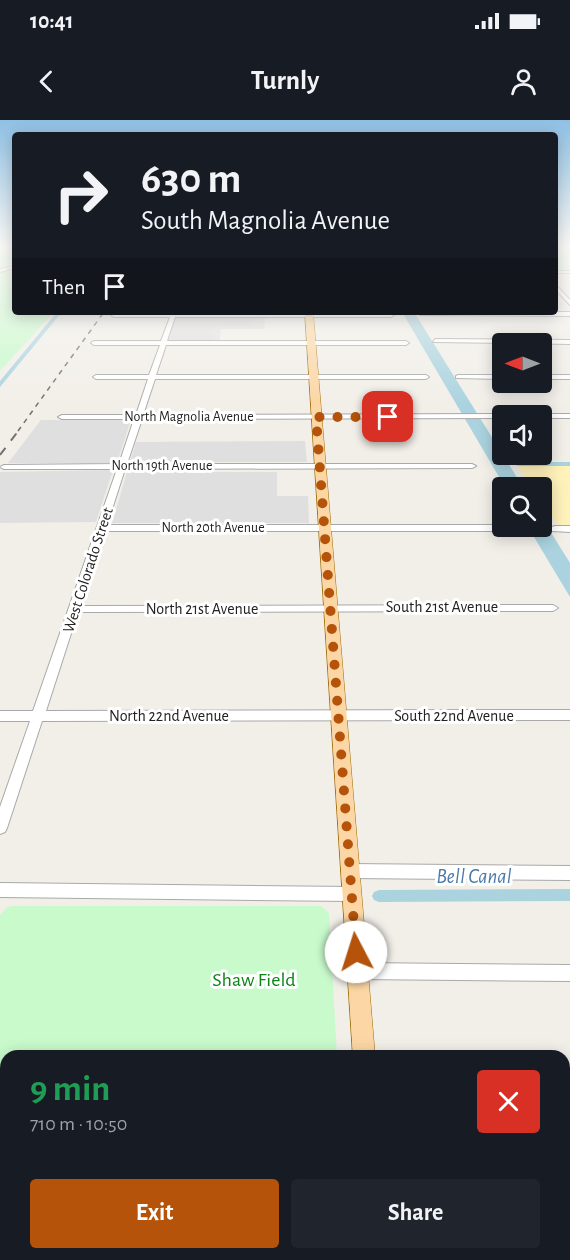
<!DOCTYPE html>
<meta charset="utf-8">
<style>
body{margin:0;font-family:"Alegreya Sans",sans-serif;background:#20242c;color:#f1f3f6;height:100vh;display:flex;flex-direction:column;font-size:22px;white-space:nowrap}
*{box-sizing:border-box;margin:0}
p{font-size:20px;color:#9ea1a6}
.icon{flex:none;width:33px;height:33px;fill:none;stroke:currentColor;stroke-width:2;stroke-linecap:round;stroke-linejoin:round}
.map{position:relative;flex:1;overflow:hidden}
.details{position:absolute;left:0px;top:930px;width:570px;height:210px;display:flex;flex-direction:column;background:#171b24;border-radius:18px 18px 0 0;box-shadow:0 3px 15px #0003}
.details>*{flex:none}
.top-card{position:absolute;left:12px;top:12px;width:546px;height:183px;border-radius:6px;box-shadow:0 3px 15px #0003;background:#171b24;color:#f1f3f6;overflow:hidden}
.needle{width:39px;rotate:270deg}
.controls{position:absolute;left:492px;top:213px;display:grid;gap:12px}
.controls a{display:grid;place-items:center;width:60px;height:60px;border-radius:6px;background:#171b24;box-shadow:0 3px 15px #0003;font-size:30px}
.pin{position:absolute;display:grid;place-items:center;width:51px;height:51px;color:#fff;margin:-26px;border-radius:12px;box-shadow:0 3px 9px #0006}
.me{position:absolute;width:66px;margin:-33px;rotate:355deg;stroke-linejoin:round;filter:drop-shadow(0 0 4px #0008)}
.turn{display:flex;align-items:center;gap:21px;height:126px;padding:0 30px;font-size:27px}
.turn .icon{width:78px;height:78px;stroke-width:2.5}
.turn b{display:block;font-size:42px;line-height:51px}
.then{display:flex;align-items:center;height:57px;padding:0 30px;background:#0003;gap:12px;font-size:22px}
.round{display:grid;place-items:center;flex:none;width:63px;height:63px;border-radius:6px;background:#20242c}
.summary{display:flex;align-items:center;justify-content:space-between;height:102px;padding:0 30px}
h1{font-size:36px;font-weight:700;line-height:45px;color:#1e9e55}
.action{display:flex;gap:12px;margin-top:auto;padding:12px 30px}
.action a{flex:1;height:69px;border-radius:6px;background:#b45309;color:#fff;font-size:24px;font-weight:700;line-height:69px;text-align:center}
.action a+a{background:#20242c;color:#f1f3f6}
.status{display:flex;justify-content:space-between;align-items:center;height:42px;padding:0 30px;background:#171b24;direction:ltr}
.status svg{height:16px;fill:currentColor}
header{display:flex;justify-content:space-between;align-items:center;height:78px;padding:0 30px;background:#171b24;font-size:27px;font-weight:700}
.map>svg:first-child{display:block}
</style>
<div class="status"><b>10:41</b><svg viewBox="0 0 49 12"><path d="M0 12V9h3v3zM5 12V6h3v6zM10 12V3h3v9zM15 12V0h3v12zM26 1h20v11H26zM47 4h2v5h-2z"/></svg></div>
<header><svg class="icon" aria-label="back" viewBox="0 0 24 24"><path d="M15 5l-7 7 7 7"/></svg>Turnly<svg class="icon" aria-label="person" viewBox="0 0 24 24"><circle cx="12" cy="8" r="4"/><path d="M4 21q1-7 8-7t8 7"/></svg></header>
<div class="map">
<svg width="570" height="1140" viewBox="0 0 570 1140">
<rect width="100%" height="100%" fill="#f2efe9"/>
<path fill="#e0dfdf" d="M 179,196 L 265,196 L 264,209 L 221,209 L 219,221 L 171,221 L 169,220 L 176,197 Z
M 41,300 L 131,300 L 117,343 L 8,343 Z
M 305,321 L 307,342 L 130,342 L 136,322 Z
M 113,350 L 96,402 L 0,403 L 0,352 Z
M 127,352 L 277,352 L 277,376 L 308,376 L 309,403 L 112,403 Z"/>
<path fill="#fff1ba" d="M 517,345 L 570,345 L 570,407 L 559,407 L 542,381 L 542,368 L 532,367 Z"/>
<path fill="#c8facc" d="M 0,127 L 15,127 L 15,192 L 54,192 L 0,251 Z
M 555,127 L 570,127 L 570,150 L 555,150 Z
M 13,786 L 321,786 L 329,793 L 337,936 L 6,936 L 6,1134 L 347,1134 L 347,1140 L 0,1140 L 0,795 L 7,787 Z"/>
<path fill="#e2e2e2" d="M 259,196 L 265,196 L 264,209 L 221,209 L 219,221 L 213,221 L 215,214 L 210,214 L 210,209 L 215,209 L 216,205 L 257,207 L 253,206 L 254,199 L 259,199 Z"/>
<path fill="#aad3df" d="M 402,192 L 414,192 L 523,367 L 505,367 Z
M 542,398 L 570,443 L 570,477 L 528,407 L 542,406 Z"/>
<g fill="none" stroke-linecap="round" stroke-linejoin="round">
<path fill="#aad3df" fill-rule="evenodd" d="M 57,192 L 62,192 L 0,267 L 0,261 Z
M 515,342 L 570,342 L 570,346 L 518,346 L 514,344 Z
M 570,769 L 570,781 L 379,782 L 374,780 L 372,776 L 374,772 L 379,770 Z"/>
<g stroke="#a9a9a9" stroke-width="2">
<path id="minor" d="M 15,146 L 15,148 L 0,152 L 0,149 Z
M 555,151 L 570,151 L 570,153 L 555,153 Z
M 555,164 L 570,180 L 570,185 L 555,169 Z
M 171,192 L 391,193 L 394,195 L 391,197 L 175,197 L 167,221 L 406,221 L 409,223 L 406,225 L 166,225 L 156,255 L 426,255 L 429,257 L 426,259 L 155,259 L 143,295 L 502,294 L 505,296 L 502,296 L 502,298 L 142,299 L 127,344 L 472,344 L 476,346 L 472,348 L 125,349 L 107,405 L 502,405 L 516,408 L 511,411 L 105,411 L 80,486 L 553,485 L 558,488 L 553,491 L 78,492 L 46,591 L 570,590 L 570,600 L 42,601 L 7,708 L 5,712 L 0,714 L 0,687 L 30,601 L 0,601 L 0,591 L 33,591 L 117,349 L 4,349 L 0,347 L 4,345 L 119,344 L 134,299 L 62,299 L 58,297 L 62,295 L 136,295 L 148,259 L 96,259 L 93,257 L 96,255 L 149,255 L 160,225 L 94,225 L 91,223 L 94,221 L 161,221 L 170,197 L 114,197 L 111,195 L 114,193 Z
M 422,192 L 570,192 L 570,196 L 420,195 Z
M 435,219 L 570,220 L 570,224 L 433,222 Z
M 458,255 L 502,255 L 502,259 L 456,258 L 456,256 Z
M 542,255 L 570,255 L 570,259 L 542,259 Z
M 542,294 L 570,294 L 570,298 L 542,298 L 542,296 L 539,296 Z
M 555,406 L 570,406 L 570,412 L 552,411 L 552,407 Z
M 349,744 L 570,746 L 570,760 L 349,758 L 344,756 L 341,751 L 344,746 Z
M 0,763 L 351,767 L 356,769 L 359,774 L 356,779 L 351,781 L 0,777 Z
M 358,843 L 570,845 L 570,861 L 358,859 L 352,857 L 350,851 L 352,845 Z
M 564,1022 L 570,1022 L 570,1042 L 564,1042 Z"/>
</g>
<g stroke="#a06b00" stroke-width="1">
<path id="major" d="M 305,192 L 313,192 L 375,936 L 353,936 Z
M 365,1134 L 391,1134 L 392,1140 L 364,1140 Z"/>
</g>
<use href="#minor" fill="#fff" fill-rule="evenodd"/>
<use href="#major" fill="#fcd6a4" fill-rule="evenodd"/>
<path stroke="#707070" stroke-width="1.5" stroke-dasharray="5 5" stroke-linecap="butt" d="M 18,311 L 104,192"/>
<path stroke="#707070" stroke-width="2" stroke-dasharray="9 9" stroke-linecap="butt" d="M 0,335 L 19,310"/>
</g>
<linearGradient id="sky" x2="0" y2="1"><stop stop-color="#8fc0e4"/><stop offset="0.44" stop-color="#f9f8f5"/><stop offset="1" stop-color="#f9f8f5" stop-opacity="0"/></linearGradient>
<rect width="570" height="286" fill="url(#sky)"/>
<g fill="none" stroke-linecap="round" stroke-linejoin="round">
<path stroke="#b45309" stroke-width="10" stroke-dasharray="0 18" d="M 356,832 L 316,297 L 388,297"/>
</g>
<g text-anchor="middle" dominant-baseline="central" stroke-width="6" stroke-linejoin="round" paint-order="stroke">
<g font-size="14" fill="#222" stroke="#fff">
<text x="189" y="297">North Magnolia Avenue</text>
<text x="162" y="346">North 19th Avenue</text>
<text x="213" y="408">North 20th Avenue</text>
</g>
<g font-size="16" fill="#222" stroke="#fff">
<text transform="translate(88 450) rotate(-72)">West Colorado Street</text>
<text x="442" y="487">South 21st Avenue</text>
<text x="202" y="489">North 21st Avenue</text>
<text x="169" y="596">North 22nd Avenue</text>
<text x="454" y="596">South 22nd Avenue</text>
</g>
<g font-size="20" fill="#0c8416" stroke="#fff">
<text x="254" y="860">Shaw Field</text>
</g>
<g font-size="21" font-style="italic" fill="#4a7aab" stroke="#fff">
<text x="474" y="756">Bell Canal</text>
</g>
</g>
</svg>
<div class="controls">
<a><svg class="needle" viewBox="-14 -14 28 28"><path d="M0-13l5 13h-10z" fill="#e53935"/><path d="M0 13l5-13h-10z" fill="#9ea1a6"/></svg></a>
<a><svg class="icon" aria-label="sound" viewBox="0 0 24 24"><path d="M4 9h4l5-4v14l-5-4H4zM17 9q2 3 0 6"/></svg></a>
<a><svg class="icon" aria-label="search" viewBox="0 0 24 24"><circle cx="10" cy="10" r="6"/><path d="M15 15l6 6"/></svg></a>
</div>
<div class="pin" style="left:388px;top:297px;background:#d93025"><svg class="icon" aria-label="arrive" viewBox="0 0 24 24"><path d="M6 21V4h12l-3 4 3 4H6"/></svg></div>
<svg class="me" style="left:356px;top:832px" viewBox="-20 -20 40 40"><circle r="19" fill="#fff"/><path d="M0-13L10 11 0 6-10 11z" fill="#b45309"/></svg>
<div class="top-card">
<div class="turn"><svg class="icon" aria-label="right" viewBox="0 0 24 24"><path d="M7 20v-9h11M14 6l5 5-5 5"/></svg><div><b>630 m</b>South Magnolia Avenue</div></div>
<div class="then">Then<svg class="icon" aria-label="arrive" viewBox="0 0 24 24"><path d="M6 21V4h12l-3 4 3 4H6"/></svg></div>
</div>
<section class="details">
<div class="summary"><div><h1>9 min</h1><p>710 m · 10:50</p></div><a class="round" style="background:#d93025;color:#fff"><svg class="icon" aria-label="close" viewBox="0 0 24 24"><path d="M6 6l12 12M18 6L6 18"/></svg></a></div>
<div class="action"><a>Exit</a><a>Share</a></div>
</section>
</div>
